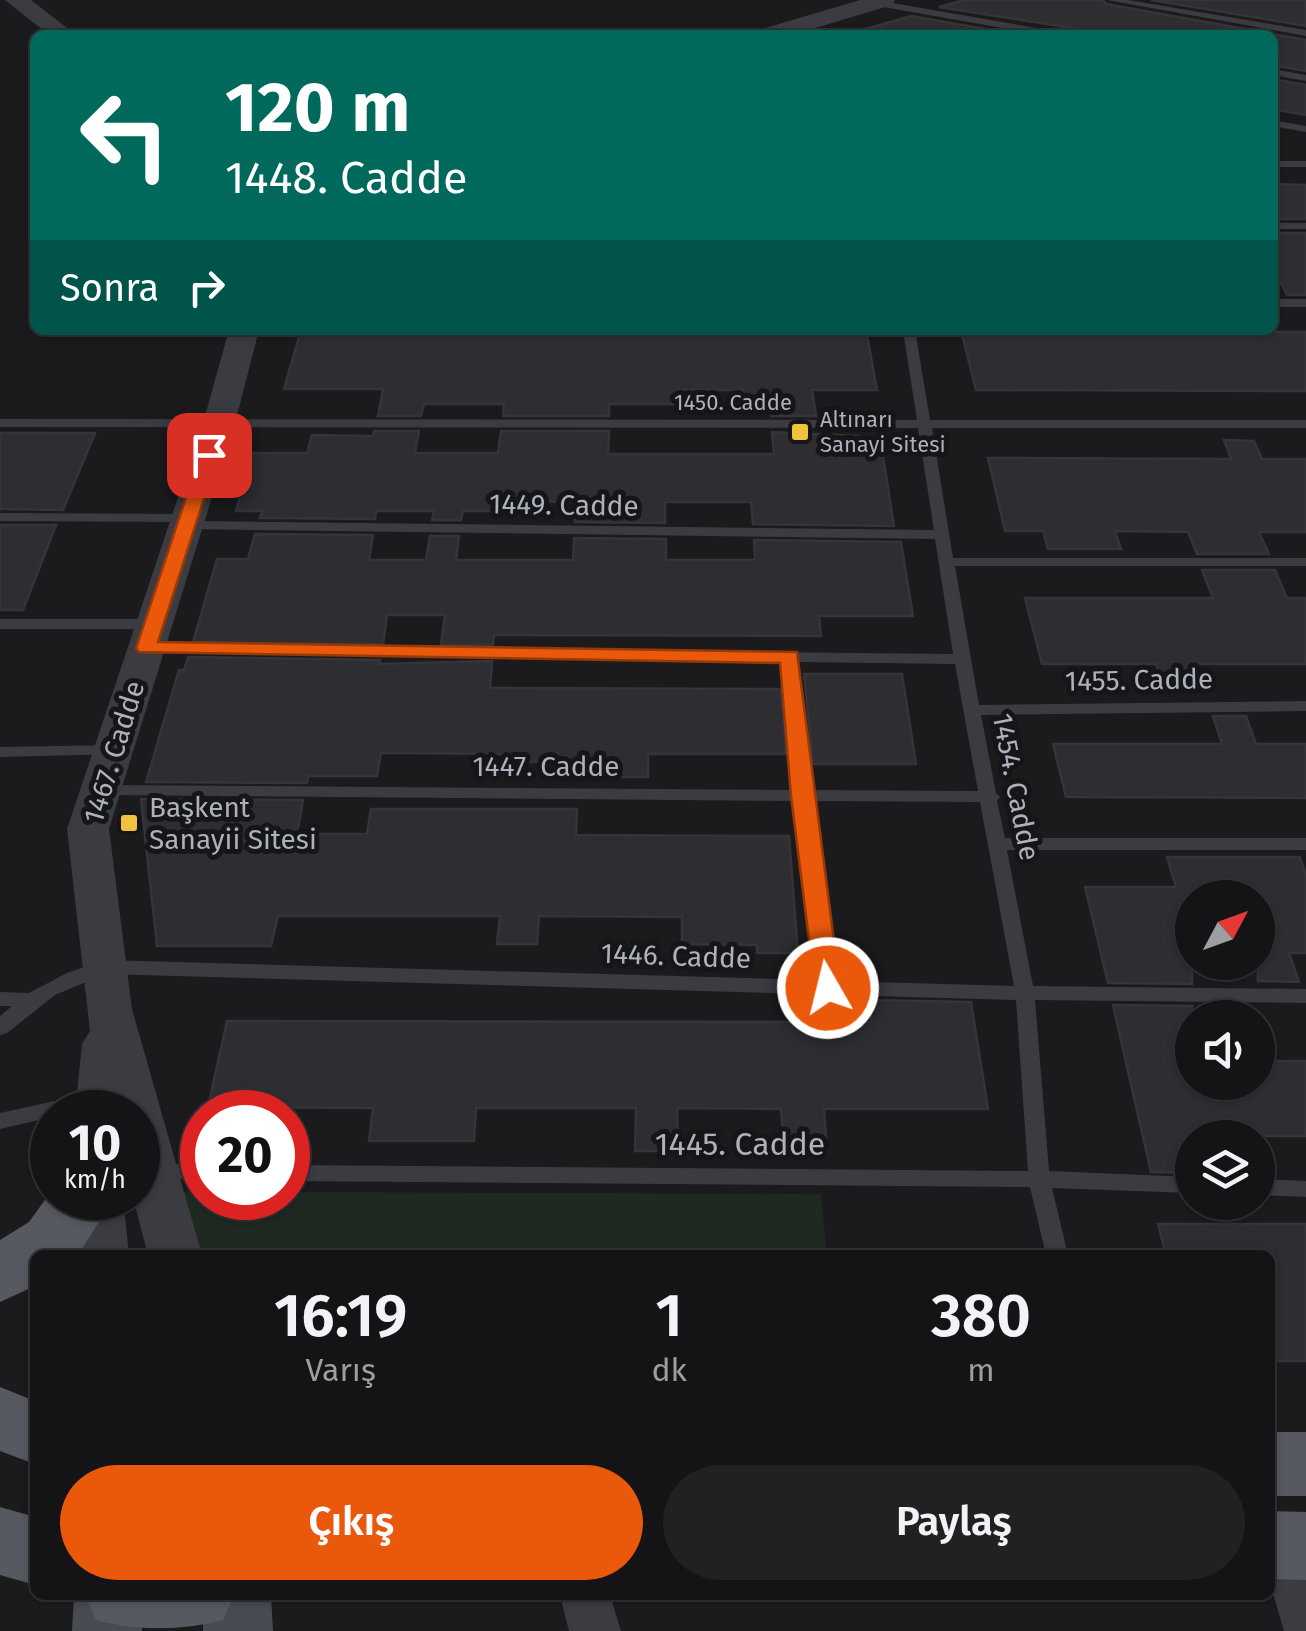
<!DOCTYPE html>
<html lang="tr">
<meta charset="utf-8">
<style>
body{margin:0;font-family:"Fira Sans",sans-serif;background:#212123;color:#f1f3f6;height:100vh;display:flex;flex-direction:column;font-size:38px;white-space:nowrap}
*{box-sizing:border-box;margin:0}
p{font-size:32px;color:#9d9ea1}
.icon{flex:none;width:55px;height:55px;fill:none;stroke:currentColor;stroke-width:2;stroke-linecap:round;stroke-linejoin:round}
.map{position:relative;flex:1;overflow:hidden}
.sheet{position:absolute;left:30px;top:1250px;width:1245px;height:350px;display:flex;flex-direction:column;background:#141416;border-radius:15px;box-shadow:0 2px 8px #0004,0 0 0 2px #333335}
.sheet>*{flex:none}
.guide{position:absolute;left:30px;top:30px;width:1248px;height:305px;border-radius:15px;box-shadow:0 2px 8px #0004,0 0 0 2px #333335;background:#00695c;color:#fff;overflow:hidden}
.needle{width:65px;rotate:49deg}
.controls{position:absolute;left:1175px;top:880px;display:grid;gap:20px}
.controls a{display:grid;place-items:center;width:100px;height:100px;border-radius:50%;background:#141416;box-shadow:0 2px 8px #0004,0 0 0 2px #333335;font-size:50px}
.speed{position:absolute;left:30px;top:1090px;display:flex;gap:20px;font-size:50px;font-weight:700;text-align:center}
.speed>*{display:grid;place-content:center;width:130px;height:130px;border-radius:50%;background:#141416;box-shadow:0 2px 8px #0004,0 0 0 2px #333335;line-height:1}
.speed small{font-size:25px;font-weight:400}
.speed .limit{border:15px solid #d22;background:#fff;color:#111}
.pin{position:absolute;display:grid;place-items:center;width:85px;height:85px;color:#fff;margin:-42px;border-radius:20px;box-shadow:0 5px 15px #0006}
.me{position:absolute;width:110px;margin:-55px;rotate:352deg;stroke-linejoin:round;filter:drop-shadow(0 0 8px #0008)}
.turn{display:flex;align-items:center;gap:35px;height:210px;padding:0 30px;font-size:45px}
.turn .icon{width:130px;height:130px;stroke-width:2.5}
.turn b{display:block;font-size:70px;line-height:85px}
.then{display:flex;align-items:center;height:95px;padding:0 30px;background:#0003;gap:20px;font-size:38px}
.eta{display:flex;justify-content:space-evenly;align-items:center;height:170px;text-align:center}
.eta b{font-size:60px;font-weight:600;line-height:70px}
.primary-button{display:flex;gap:20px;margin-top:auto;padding:20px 30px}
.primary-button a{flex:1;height:115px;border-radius:60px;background:#ea580c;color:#fff;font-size:40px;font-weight:600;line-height:115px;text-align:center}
.primary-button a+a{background:#212123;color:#f1f3f6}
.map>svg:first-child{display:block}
</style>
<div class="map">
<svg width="1306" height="1631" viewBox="0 0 1306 1631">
<rect width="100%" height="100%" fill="#1b1a1d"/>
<path fill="#202822" d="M 179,1191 L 202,1192 L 202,1198 L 288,1198 L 288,1192 L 821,1194 L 827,1255 L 199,1255 Z"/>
<path fill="#2e2d31" stroke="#353439" stroke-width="2.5" d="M 965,0 L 1103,0 L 1106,4 L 1306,40 L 1306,71 L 1272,65 L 1272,35 L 1117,35 L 939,7 Z
M 1151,0 L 1306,0 L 1306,26 Z
M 911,16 L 1020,35 L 867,35 L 866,29 Z
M 1272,79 L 1306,85 L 1306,115 L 1272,109 Z
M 1272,184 L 1306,185 L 1306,219 L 1272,219 Z
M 1272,233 L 1306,233 L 1306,295 L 1287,295 L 1282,284 L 1272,284 Z
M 301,330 L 866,330 L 877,390 L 812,390 L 816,416 L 771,416 L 770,405 L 744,405 L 743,390 L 678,390 L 679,404 L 609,404 L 609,416 L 503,416 L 504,404 L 424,404 L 421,416 L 378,416 L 383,389 L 284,389 Z
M 961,330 L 1306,332 L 1306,391 L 976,390 Z
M 374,431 L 419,431 L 415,453 L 498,453 L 501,431 L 609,431 L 608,454 L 774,454 L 772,432 L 880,437 L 894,526 L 753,524 L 751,502 L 665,502 L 665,523 L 575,522 L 575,502 L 522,501 L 522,511 L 463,511 L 461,520 L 432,520 L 434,511 L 376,511 L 375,519 L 260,518 L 262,511 L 236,511 L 252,453 L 307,453 L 312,435 L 373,436 Z
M 0,433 L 95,433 L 63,510 L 0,509 Z
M 1224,440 L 1254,441 L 1262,459 L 1306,459 L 1306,532 L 1259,532 L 1269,554 L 1197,554 L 1188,532 L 1115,531 L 1121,549 L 1048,549 L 1043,531 L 1005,531 L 988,458 L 1231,459 Z
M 0,525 L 56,525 L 23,610 L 0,610 Z
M 255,534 L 373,535 L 369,560 L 426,560 L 430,536 L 459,536 L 456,560 L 573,560 L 574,538 L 666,539 L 666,560 L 755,560 L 754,540 L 901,542 L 913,616 L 819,616 L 821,636 L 494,635 L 493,645 L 441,645 L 445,615 L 387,615 L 383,644 L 193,642 L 217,559 L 248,559 Z
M 1202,570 L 1275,570 L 1287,598 L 1306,598 L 1306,664 L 1189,664 L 1196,686 L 1163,685 L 1156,664 L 1042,664 L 1025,598 L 1213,598 Z
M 188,657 L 380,660 L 379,664 L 492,661 L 490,688 L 781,689 L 786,754 L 648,754 L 648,777 L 576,777 L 577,762 L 514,762 L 514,754 L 381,753 L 377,776 L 308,776 L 307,783 L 146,782 L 179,670 L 184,670 Z
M 804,674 L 902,674 L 916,764 L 813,764 Z
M 1213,716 L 1246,716 L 1256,744 L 1306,744 L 1306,798 L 1066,797 L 1053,744 L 1222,744 Z
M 141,799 L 303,800 L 297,834 L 367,834 L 371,809 L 577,809 L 576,835 L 789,836 L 798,953 L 757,953 L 757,945 L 682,944 L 682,917 L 539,916 L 537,944 L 497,944 L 500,916 L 278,916 L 271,946 L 157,946 Z
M 1167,857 L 1300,857 L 1306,875 L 1306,953 L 1289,953 L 1299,982 L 1258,981 L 1258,898 L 1192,898 L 1192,984 L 1108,983 L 1085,887 L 1176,887 Z
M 869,1000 L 971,1002 L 988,1109 L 824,1109 L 827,1152 L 784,1152 L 781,1109 L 677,1108 L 678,1151 L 635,1151 L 636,1108 L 476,1108 L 474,1141 L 369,1141 L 373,1108 L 208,1107 L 227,1021 L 872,1022 Z
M 1113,1005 L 1192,1006 L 1192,1082 L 1258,1082 L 1258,1061 L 1306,1061 L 1306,1136 L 1186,1136 L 1192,1173 L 1151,1172 Z
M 1158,1224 L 1306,1224 L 1306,1361 L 1270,1361 L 1270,1255 L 1166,1255 Z"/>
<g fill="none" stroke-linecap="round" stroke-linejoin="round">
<path fill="#3b3c42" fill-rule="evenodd" d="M 875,0 L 1059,32 L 1064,35 L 1042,35 L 872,5 L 872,1 Z
M 1107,0 L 1128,0 L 1306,30 L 1306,36 Z
M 1272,69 L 1306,75 L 1306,81 L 1272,75 Z
M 1272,120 L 1306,126 L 1306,132 L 1272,126 Z
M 1272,161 L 1306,161 L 1306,167 L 1272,167 Z
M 1272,223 L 1306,223 L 1306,229 L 1272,229 Z
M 1272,299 L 1306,299 L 1306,307 L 1272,307 Z
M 903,330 L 915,330 L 930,420 L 1306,420 L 1306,428 L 932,428 L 953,558 L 1306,558 L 1306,566 L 955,566 L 979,705 L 1306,701 L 1306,711 L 981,715 L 996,793 L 1000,797 L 997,801 L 1005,838 L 1306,838 L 1306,850 L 1007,850 L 1033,986 L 1306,989 L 1306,1003 L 1035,1000 L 1049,1171 L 1192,1177 L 1192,1193 L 1052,1188 L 1068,1255 L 1046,1255 L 1030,1187 L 288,1181 L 288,1165 L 1028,1171 L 1016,1000 L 105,974 L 55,995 L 7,1033 L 0,1035 L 0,1016 L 12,1006 L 0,1006 L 0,992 L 29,993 L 67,973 L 104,960 L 817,980 L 794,801 L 101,795 L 92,790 L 101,785 L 793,790 L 782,661 L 146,653 L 138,648 L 140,645 L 953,654 L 935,539 L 185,529 L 180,528 L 180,522 L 0,521 L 0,513 L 188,514 L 193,515 L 193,521 L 934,530 L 918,428 L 0,427 L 0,419 L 917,420 ZM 798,662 L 955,664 L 978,791 L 810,790 ZM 811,801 L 980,802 L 1014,986 L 837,981 Z
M 0,619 L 153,619 L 161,624 L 153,629 L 0,629 Z
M 113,745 L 121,750 L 119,754 L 0,757 L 0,747 Z
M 96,1092 L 103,1095 L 106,1100 L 103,1105 L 74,1112 L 52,1112 L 52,1117 L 0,1129 L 0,1113 Z
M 158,1164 L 202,1164 L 202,1180 L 151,1178 L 147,1172 L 151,1166 Z
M 1258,1179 L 1306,1181 L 1306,1197 L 1258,1195 Z"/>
<path fill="#3b3c42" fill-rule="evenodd" d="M 1285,1522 L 1303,1529 L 1306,1536 L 1306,1631 L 1284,1631 L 1270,1583 L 1270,1528 Z
M 560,1595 L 610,1595 L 621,1631 L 569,1631 Z"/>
<path fill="#3b3c42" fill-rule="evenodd" d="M 5,0 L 31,0 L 76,35 L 49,35 Z
M 860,0 L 895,0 L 892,5 L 792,35 L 755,35 L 759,30 Z
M 229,330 L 259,330 L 235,423 L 109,829 L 132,1009 L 202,1255 L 148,1255 L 133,1198 L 138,1198 L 138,1112 L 75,1112 L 82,1044 L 90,1031 L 67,829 L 203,423 Z
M 71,1198 L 123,1198 L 129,1255 L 75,1255 Z"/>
<path fill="#494b52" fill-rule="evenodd" d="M 74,1595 L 142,1595 L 142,1631 L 72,1631 Z
M 203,1595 L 271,1595 L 273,1631 L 203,1631 Z"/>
<path fill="#575961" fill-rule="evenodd" d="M 52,1190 L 52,1198 L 114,1198 L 78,1255 L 35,1255 L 35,1286 L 0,1302 L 0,1240 L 29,1222 Z
M 0,1387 L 35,1401 L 35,1464 L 0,1451 Z
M 1270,1432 L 1306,1432 L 1306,1496 L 1270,1496 Z
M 0,1507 L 35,1517 L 35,1585 L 0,1575 Z
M 1270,1511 L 1306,1512 L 1306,1580 L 1270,1579 Z
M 85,1595 L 234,1595 L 223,1620 C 182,1631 137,1631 96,1620 Z"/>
</g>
<path fill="#ea580c" stroke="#983908" stroke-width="2.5" d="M 209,449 L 218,455 L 158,642 L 797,652 L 840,988 L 837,994 L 828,997 L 815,988 L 791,796 L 780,663 L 139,652 L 136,648 L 200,455 Z"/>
<g fill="#f2c13d" stroke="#161518" stroke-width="4">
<rect x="790" y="422" width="20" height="20" rx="5"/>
<rect x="119" y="813" width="20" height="20" rx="5"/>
</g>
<g text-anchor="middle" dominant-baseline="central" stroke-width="10" stroke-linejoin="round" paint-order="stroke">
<g font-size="22" fill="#adb1bc" stroke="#161518">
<text x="733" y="402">1450. Cadde</text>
</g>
<g font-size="22" fill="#adb1bc" stroke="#161518" text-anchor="start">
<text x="820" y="419">Altınarı<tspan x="820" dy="25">Sanayi Sitesi</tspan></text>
</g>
<g font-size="28" fill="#adb1bc" stroke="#161518">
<text transform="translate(564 505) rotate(1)">1449. Cadde</text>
<text transform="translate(1139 680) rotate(-1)">1455. Cadde</text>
<text transform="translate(114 752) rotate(-73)">1467. Cadde</text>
<text x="546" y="766">1447. Cadde</text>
<text transform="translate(1016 787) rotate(79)">1454. Cadde</text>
<text transform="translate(676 956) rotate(2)">1446. Cadde</text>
</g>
<g font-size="28" fill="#adb1bc" stroke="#161518" text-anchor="start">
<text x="149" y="807">Başkent<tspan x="149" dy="32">Sanayii Sitesi</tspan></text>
</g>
<g font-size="32" fill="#adb1bc" stroke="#161518">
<text x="740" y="1144">1445. Cadde</text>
</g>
</g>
</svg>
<div class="controls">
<a><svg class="needle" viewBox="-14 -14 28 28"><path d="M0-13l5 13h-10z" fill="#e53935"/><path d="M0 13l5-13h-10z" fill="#9d9ea1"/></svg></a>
<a><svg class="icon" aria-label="sound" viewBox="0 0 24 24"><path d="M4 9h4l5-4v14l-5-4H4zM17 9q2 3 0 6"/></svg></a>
<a><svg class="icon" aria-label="layers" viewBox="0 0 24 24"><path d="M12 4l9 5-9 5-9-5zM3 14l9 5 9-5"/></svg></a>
</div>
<div class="speed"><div>10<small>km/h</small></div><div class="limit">20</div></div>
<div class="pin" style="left:209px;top:455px;background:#d93025"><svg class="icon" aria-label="arrive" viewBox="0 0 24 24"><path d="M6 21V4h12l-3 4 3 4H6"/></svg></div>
<svg class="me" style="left:828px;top:988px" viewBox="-20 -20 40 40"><circle r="17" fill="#ea580c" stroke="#fff" stroke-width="3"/><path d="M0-11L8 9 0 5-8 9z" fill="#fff"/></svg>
<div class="guide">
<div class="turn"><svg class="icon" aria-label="left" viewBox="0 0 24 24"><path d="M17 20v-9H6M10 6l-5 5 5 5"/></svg><div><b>120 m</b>1448. Cadde</div></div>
<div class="then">Sonra<svg class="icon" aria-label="right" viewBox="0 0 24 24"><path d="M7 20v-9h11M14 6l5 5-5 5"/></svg></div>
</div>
<section class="sheet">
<div class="eta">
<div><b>16:19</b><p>Varış</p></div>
<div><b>1</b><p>dk</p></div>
<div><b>380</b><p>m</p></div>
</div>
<div class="primary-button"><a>Çıkış</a><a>Paylaş</a></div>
</section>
</div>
